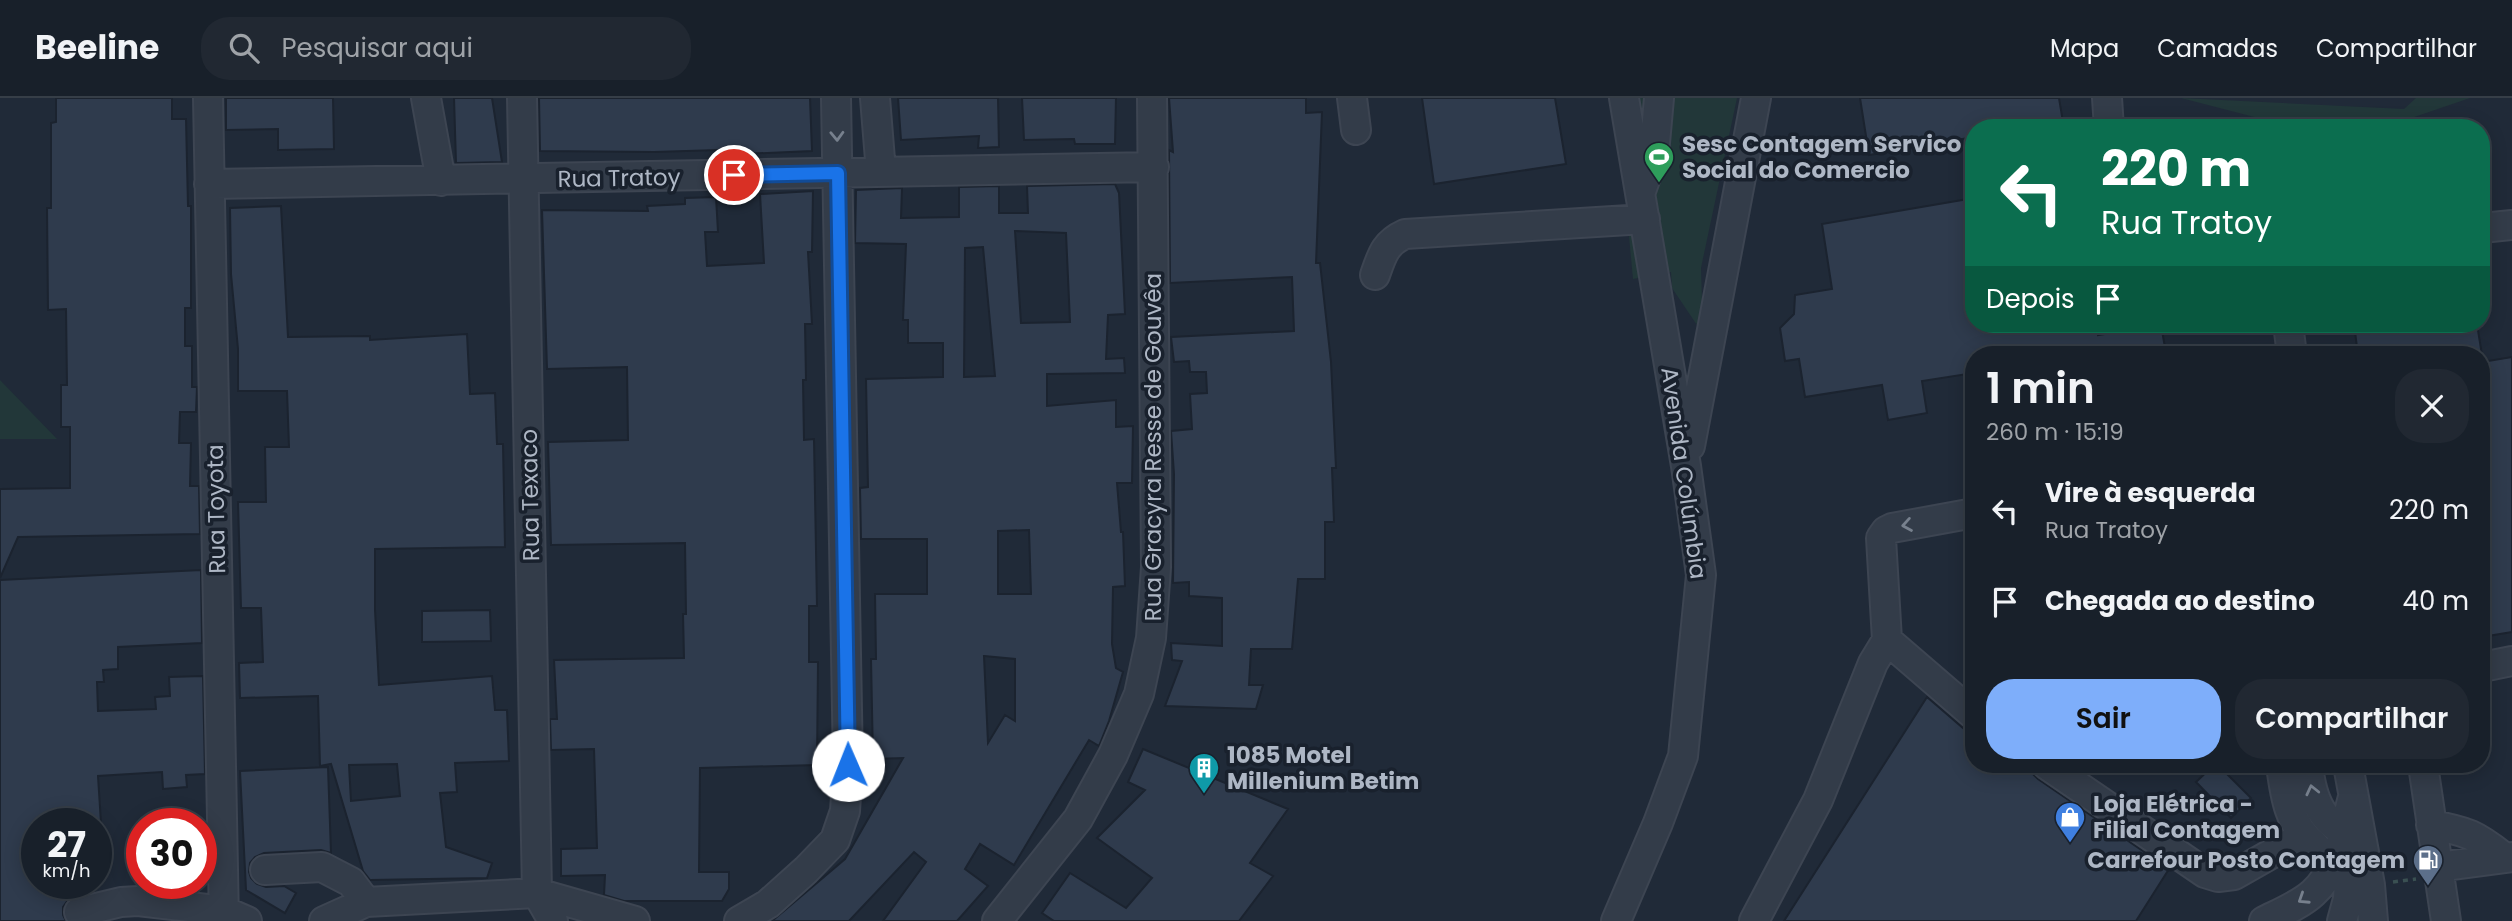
<!DOCTYPE html>
<html lang="pt">
<meta charset="utf-8">
<style>
body{margin:0;font-family:Poppins,sans-serif;background:#212832;color:#f1f3f6;height:100vh;display:flex;flex-direction:column;font-size:26px;white-space:nowrap}
*{box-sizing:border-box;margin:0}
p{font-size:23px;color:#9fa3a8}
.icon{flex:none;width:38px;height:38px;fill:none;stroke:currentColor;stroke-width:2;stroke-linecap:round;stroke-linejoin:round}
.map{position:relative;flex:1;overflow:hidden}
.drawer{position:absolute;left:1965px;top:248px;width:525px;height:427px;display:flex;flex-direction:column;background:#18202a;border-radius:28px;box-shadow:0 4px 18px #0003,0 0 0 2px #363e47}
.drawer>*{flex:none}
.top-card{position:absolute;left:1965px;top:21px;width:525px;height:214px;border-radius:28px;box-shadow:0 4px 18px #0003,0 0 0 2px #363e47;background:#0b6e4f;color:#fff;overflow:hidden}
.speed{position:absolute;left:21px;top:710px;display:flex;gap:14px;font-size:35px;font-weight:700;text-align:center}
.speed>*{display:grid;place-content:center;width:91px;height:91px;border-radius:50%;background:#18202a;box-shadow:0 4px 18px #0003,0 0 0 2px #363e47;line-height:1}
.speed small{font-size:18px;font-weight:400}
.speed .limit{border:10px solid #d22;background:#fff;color:#111}
.pin{position:absolute;display:grid;place-items:center;width:60px;height:60px;color:#fff;margin:-30px;border:4px solid #fff;border-radius:50%;box-shadow:0 2px 7px #0007}
.me{position:absolute;width:77px;margin:-38px;rotate:359deg;stroke-linejoin:round;filter:drop-shadow(0 0 5px #0008)}
.turn{display:flex;align-items:center;gap:24px;height:147px;padding:0 21px;font-size:32px}
.turn .icon{width:91px;height:91px;stroke-width:2.5}
.turn b{display:block;font-size:49px;line-height:60px}
.then{display:flex;align-items:center;height:66px;padding:0 21px;background:#0003;gap:14px;font-size:26px}
.round{display:grid;place-items:center;flex:none;width:74px;height:74px;border-radius:28px;background:#212832}
.headline{display:flex;align-items:center;justify-content:space-between;height:119px;padding:0 21px}
h1{font-size:42px;font-weight:600;line-height:52px}
.primary-button{display:flex;gap:14px;margin-top:auto;padding:14px 21px}
.primary-button a{flex:1;height:80px;border-radius:28px;background:#7eaefa;color:#111;font-size:28px;font-weight:600;line-height:80px;text-align:center}
.primary-button a+a{background:#212832;color:#f1f3f6}
ul{padding:0;list-style:none}
li{display:flex;align-items:center;gap:21px;height:91px;padding:0 21px}
li div{flex:1}
li b{display:block;font-size:26px}
li em{font-style:normal}
header{display:flex;align-items:center;gap:42px;box-sizing:border-box;height:98px;padding:0 35px;background:#18202a;border-bottom:2px solid #363e47}
header strong{font-size:33px}
nav{display:flex;gap:38px;margin-inline-start:auto;font-size:24px}
.search{width:490px;height:63px;background:#212832;display:flex;align-items:center;gap:18px;box-sizing:border-box;padding:0 24px;border-radius:28px;color:#9fa3a8;font-size:26px}
.map>svg:first-child{display:block}
</style>
<header>
<strong>Beeline</strong>
<div class="search"><svg class="icon" aria-label="search" viewBox="0 0 24 24"><circle cx="10" cy="10" r="6"/><path d="M15 15l6 6"/></svg>Pesquisar aqui</div>
<nav><a>Mapa</a><a>Camadas</a><a>Compartilhar</a></nav>
</header>
<div class="map">
<svg width="2512" height="823" viewBox="0 0 2512 823">
<rect width="100%" height="100%" fill="#202a38"/>
<path fill="#223739" d="M 1616,0 L 1737,0 L 1701,170 L 1703,236 L 1672,190 L 1671,174 L 1633,181 Z
M 2181,0 L 2404,11 L 2416,0 L 2470,0 L 2388,28 L 2262,21 Z
M 0,282 L 57,341 L 0,341 Z"/>
<path fill="#2f3b4d" stroke="#1b232f" stroke-width="2" fill-rule="evenodd" d="M 56,0 L 172,0 L 172,21 L 186,21 L 188,108 L 191,108 L 191,210 L 185,210 L 185,248 L 192,248 L 192,289 L 197,289 L 196,314 L 180,314 L 179,345 L 191,345 L 190,388 L 199,388 L 200,436 L 18,439 L 0,480 L 0,391 L 70,390 L 70,329 L 61,329 L 61,287 L 67,287 L 66,211 L 48,212 L 47,110 L 51,110 L 51,25 L 56,24 Z
M 226,0 L 333,0 L 334,51 L 278,52 L 278,31 L 226,32 Z
M 454,0 L 492,0 L 502,64 L 456,65 Z
M 539,0 L 810,0 L 812,53 L 718,57 L 718,52 L 654,54 L 540,53 Z
M 898,0 L 998,0 L 999,49 L 978,50 L 979,38 L 901,42 Z
M 1022,0 L 1116,0 L 1115,46 L 1075,46 L 1074,41 L 1024,42 Z
M 1169,0 L 1306,0 L 1306,15 L 1322,14 L 1316,165 L 1320,165 L 1331,264 L 1336,370 L 1332,370 L 1334,424 L 1325,424 L 1325,481 L 1298,481 L 1292,551 L 1251,551 L 1249,587 L 1263,587 L 1256,611 L 1165,608 L 1182,563 L 1172,562 L 1171,545 L 1222,548 L 1222,500 L 1189,498 L 1189,484 L 1173,485 L 1174,376 L 1171,333 L 1192,331 L 1190,296 L 1207,295 L 1206,274 L 1190,274 L 1189,263 L 1174,264 L 1171,239 L 1294,233 L 1292,179 L 1170,185 L 1169,52 L 1173,54 Z
M 1422,0 L 1555,0 L 1566,66 L 1434,86 Z
M 1860,0 L 2059,0 L 2064,30 L 1974,30 L 1974,39 L 1869,57 Z
M 1115,86 L 1119,95 L 1125,216 L 1108,217 L 1106,261 L 1124,260 L 1125,275 L 1047,276 L 1047,308 L 1116,302 L 1116,329 L 1133,328 L 1132,385 L 1117,385 L 1121,434 L 1123,434 L 1125,488 L 1113,489 L 1112,546 L 1116,570 L 1123,574 L 1109,623 L 1099,648 L 1089,642 L 1014,767 L 980,746 L 965,771 L 988,788 L 957,823 L 883,823 L 926,764 L 914,754 L 849,823 L 772,823 L 845,761 L 903,660 L 873,661 L 871,561 L 876,561 L 875,496 L 927,496 L 927,441 L 861,441 L 860,390 L 868,389 L 866,281 L 943,279 L 943,245 L 908,245 L 908,222 L 903,222 L 906,146 L 855,145 L 856,92 L 902,90 L 901,120 L 959,119 L 959,89 L 999,88 L 999,115 L 1028,115 L 1027,88 ZM 1015,133 L 1066,135 L 1070,224 L 1021,225 ZM 983,149 L 995,278 L 964,279 L 965,150 ZM 1029,432 L 1031,496 L 998,496 L 998,433 ZM 984,558 L 1015,561 L 1015,623 L 1005,617 L 988,645 Z
M 813,93 L 812,154 L 808,154 L 812,226 L 805,226 L 806,282 L 803,282 L 804,342 L 814,341 L 817,508 L 809,508 L 809,564 L 818,564 L 817,667 L 700,670 L 699,774 L 729,774 L 729,791 L 722,803 L 624,803 L 604,797 L 605,777 L 561,778 L 561,751 L 597,750 L 594,651 L 551,652 L 550,621 L 557,621 L 554,562 L 684,560 L 683,516 L 686,516 L 685,445 L 551,447 L 548,344 L 628,342 L 627,269 L 547,271 L 542,112 L 648,113 L 647,108 L 685,106 L 685,100 L 716,99 L 718,134 L 705,134 L 707,168 L 764,165 L 760,96 Z
M 1974,100 L 1974,226 L 2097,226 L 2098,237 L 2161,227 L 2166,255 L 2151,257 L 2110,257 L 2109,253 L 2085,257 L 1974,257 L 1974,275 L 1922,283 L 1927,315 L 1888,322 L 1882,287 L 1805,299 L 1799,261 L 1785,263 L 1780,230 L 1794,216 L 1795,197 L 1832,191 L 1822,126 Z
M 281,108 L 288,239 L 370,238 L 370,242 L 467,236 L 470,296 L 495,295 L 497,346 L 503,346 L 505,449 L 375,451 L 375,512 L 379,587 L 492,578 L 495,612 L 507,612 L 509,663 L 455,665 L 457,694 L 440,695 L 446,749 L 492,765 L 487,780 L 370,782 L 363,773 L 331,666 L 320,668 L 318,598 L 240,600 L 239,565 L 263,564 L 261,510 L 241,510 L 238,404 L 266,404 L 265,349 L 289,349 L 287,293 L 238,293 L 238,251 L 231,176 L 230,110 ZM 397,666 L 400,698 L 351,703 L 349,667 Z
M 2354,226 L 2477,226 L 2482,257 L 2358,257 Z
M 2512,259 L 2512,534 L 2482,539 L 2482,264 Z
M 201,472 L 202,545 L 118,549 L 118,571 L 103,572 L 104,584 L 97,584 L 98,613 L 156,611 L 155,599 L 170,598 L 169,579 L 203,578 L 205,676 L 186,677 L 187,689 L 163,691 L 162,674 L 98,678 L 101,725 L 37,726 L 37,786 L 77,786 L 78,797 L 68,802 L 63,809 L 63,817 L 66,823 L 0,823 L 0,482 Z
M 490,512 L 491,543 L 422,544 L 422,513 Z
M 1927,599 L 1963,630 L 1974,633 L 1974,667 L 2031,667 L 2032,675 L 2038,681 L 2169,771 L 2136,823 L 1784,823 Z
M 1143,651 L 1288,711 L 1250,765 L 1273,778 L 1239,823 L 1054,823 L 1042,815 L 1070,775 L 1126,810 L 1152,780 L 1097,740 L 1145,692 L 1128,684 Z
M 2214,667 L 2218,667 L 2251,700 L 2231,720 L 2196,684 Z
M 328,669 L 331,755 L 321,752 L 264,755 L 255,759 L 250,765 L 249,774 L 251,780 L 257,786 L 266,789 L 284,788 L 296,795 L 285,815 L 246,792 L 240,673 Z"/>
<g fill="none" stroke-linecap="round" stroke-linejoin="round">
<g stroke="#3d4552" stroke-width="32">
<path id="minor" d="M 208,0 L 224,823
M 426,0 L 441,83
M 522,0 L 537,795 L 553,823
M 875,0 L 881,74
M 1352,0 L 1356,32
M 2107,0 L 2109,30
M 209,86 L 1154,69
M 1641,93 L 1654,56 L 1659,0
M 2482,130 L 2512,127
M 1375,177 C 1382,157 1385,145 1405,136 L 1645,121
M 2288,226 L 2292,257
M 1690,348 L 1756,0
M 1887,542 L 1974,617
M 2482,569 L 2512,563
M 2047,667 L 2205,775 L 2218,779 L 2234,777 L 2303,738
M 2281,667 C 2285,699 2289,727 2315,748
M 2308,667 C 2312,704 2322,727 2359,741
M 2348,667 L 2370,787 L 2373,823
M 2423,667 L 2446,823
M 2431,727 C 2467,733 2476,737 2505,760
M 2438,769 L 2512,759
M 265,772 L 322,769 L 351,784 L 366,804
M 79,814 L 121,804 L 138,803 L 224,813 L 247,823
M 324,823 L 366,804 L 537,795 L 635,823
M 739,823 L 768,806 L 806,772 L 835,742 L 845,713 L 848,667 L 836,0
M 997,823 L 1078,721 L 1113,657 L 1139,596 L 1151,540 L 1156,469 L 1152,0
M 1616,823 L 1658,725 L 1683,658 L 1701,477 L 1686,368 L 1624,0
M 1754,823 L 1818,702 L 1873,565 L 1887,542 L 1881,440 L 1886,433 L 1892,430 L 1974,415
M 2264,823 C 2280,815 2300,807 2313,795 C 2339,772 2344,731 2353,699
M 2342,823 L 2348,801 L 2351,743"/>
</g>
<path stroke="#3a5052" stroke-width="3.5" stroke-dasharray="5 5" stroke-linecap="butt" d="M 2393,784 L 2416,781"/>
<use href="#minor" stroke="#333c49" stroke-width="28"/>
</g>
<defs><path id="oneway-chevron" d="M-2-3.5L2.5 0L-2 3.5" fill="none" stroke-width="1.6" stroke-linecap="round" stroke-linejoin="round" transform="scale(1.75)"/></defs>
<g stroke="#77808d">
<use href="#oneway-chevron" transform="translate(837 38) rotate(88)"/>
<use href="#oneway-chevron" transform="translate(1907 427) rotate(170)"/>
<use href="#oneway-chevron" transform="translate(2312 692) rotate(-103)"/>
<use href="#oneway-chevron" transform="translate(2303 801) rotate(147)"/>
</g>
<g fill="none" stroke-linecap="round" stroke-linejoin="round">
<g stroke="#114b97" stroke-width="18">
<path id="route" d="M 734,77 L 838,75 L 848,667"/>
</g>
<use href="#route" stroke="#1a73e8" stroke-width="12"/>
</g>
<defs>
<g id="stadium-pin" transform="scale(1.575)"><path d="M0 17L-7.5 6A9.5 9.5 0 1 1 7.5 6Z" fill="#2e9e5b" stroke="#19212d"/><path d="M0-5a6.5 5 0 1 0 0 10a6.5 5 0 1 0 0-10ZM-3.5-1.8h7v3.6h-7Z" fill="#fff"/></g>
<g id="building-pin" transform="scale(1.575)"><path d="M0 17L-7.5 6A9.5 9.5 0 1 1 7.5 6Z" fill="#0f9aa8" stroke="#19212d"/><path d="M-4-6H4V6H1V3H-1V6H-4ZM-2.5-4.3h1.7v1.8h-1.7ZM.8-4.3h1.7v1.8H.8ZM-2.5-1h1.7V.8h-1.7ZM.8-1h1.7V.8H.8Z" fill="#fff"/></g>
<g id="shop-pin" transform="scale(1.575)"><path d="M0 17L-7.5 6A9.5 9.5 0 1 1 7.5 6Z" fill="#3f7fe0" stroke="#19212d"/><path d="M-5-2.5h2.3a2.7 3.5 0 0 1 5.4 0H5L5.5 6h-11ZM-1.5-2.5h3a1.5 2.3 0 0 0-3 0Z" fill="#fff"/></g>
<g id="fuel-pin" transform="scale(1.575)"><path d="M0 17L-7.5 6A9.5 9.5 0 1 1 7.5 6Z" fill="#5c6f8a" stroke="#19212d"/><path d="M-5.5-6h7V0h2V4h1.3V-2.5L3-4.5l.8-.8L6-3V5H2.5V1h-1V6h-7ZM-4.2-4.7v3.2H.2V-4.7Z" fill="#fff"/></g>
</defs>
<g fill-rule="evenodd">
<use href="#stadium-pin" x="1659" y="59"/>
<use href="#building-pin" x="1204" y="670"/>
<use href="#shop-pin" x="2070" y="719"/>
<use href="#fuel-pin" x="2428" y="762"/>
</g>
<g text-anchor="middle" dominant-baseline="central" stroke-width="7" stroke-linejoin="round" paint-order="stroke">
<g font-size="23" font-weight="bold" fill="#aeb7c5" stroke="#19212d" text-anchor="start">
<text x="1682" y="46">Sesc Contagem Servico<tspan x="1682" dy="26">Social do Comercio</tspan></text>
<text x="1227" y="657">1085 Motel<tspan x="1227" dy="26">Millenium Betim</tspan></text>
<text x="2093" y="706">Loja Elétrica -<tspan x="2093" dy="26">Filial Contagem</tspan></text>
<text x="2405" y="762" text-anchor="end">Carrefour Posto Contagem</text>
</g>
<g font-size="23" fill="#aeb7c5" stroke="#19212d">
<text transform="translate(619 80) rotate(-1)">Rua Tratoy</text>
<text transform="translate(1153 349) rotate(-90)">Rua Gracyra Resse de Gouvêa</text>
<text transform="translate(1684 375) rotate(82)">Avenida Colúmbia</text>
<text transform="translate(530 397) rotate(-91)">Rua Texaco</text>
<text transform="translate(216 411) rotate(-91)">Rua Toyota</text>
</g>
</g>
</svg>
<div class="speed"><div>27<small>km/h</small></div><div class="limit">30</div></div>
<div class="pin" style="left:734px;top:77px;background:#d93025"><svg class="icon" aria-label="arrive" viewBox="0 0 24 24"><path d="M6 21V4h12l-3 4 3 4H6"/></svg></div>
<svg class="me" style="left:848px;top:667px" viewBox="-20 -20 40 40"><circle r="19" fill="#fff"/><path d="M0-13L10 11 0 6-10 11z" fill="#1a73e8"/></svg>
<div class="top-card">
<div class="turn"><svg class="icon" aria-label="left" viewBox="0 0 24 24"><path d="M17 20v-9H6M10 6l-5 5 5 5"/></svg><div><b>220 m</b>Rua Tratoy</div></div>
<div class="then">Depois<svg class="icon" aria-label="arrive" viewBox="0 0 24 24"><path d="M6 21V4h12l-3 4 3 4H6"/></svg></div>
</div>
<section class="drawer">
<div class="headline"><div><h1>1 min</h1><p>260 m · 15:19</p></div><a class="round"><svg class="icon" aria-label="close" viewBox="0 0 24 24"><path d="M6 6l12 12M18 6L6 18"/></svg></a></div>
<ul>
<li><svg class="icon" aria-label="left" viewBox="0 0 24 24"><path d="M17 20v-9H6M10 6l-5 5 5 5"/></svg><div><b>Vire à esquerda</b><p>Rua Tratoy</p></div><em>220 m</em></li>
<li><svg class="icon" aria-label="arrive" viewBox="0 0 24 24"><path d="M6 21V4h12l-3 4 3 4H6"/></svg><div><b>Chegada ao destino</b></div><em>40 m</em></li>
</ul>
<div class="primary-button"><a>Sair</a><a>Compartilhar</a></div>
</section>
</div>
